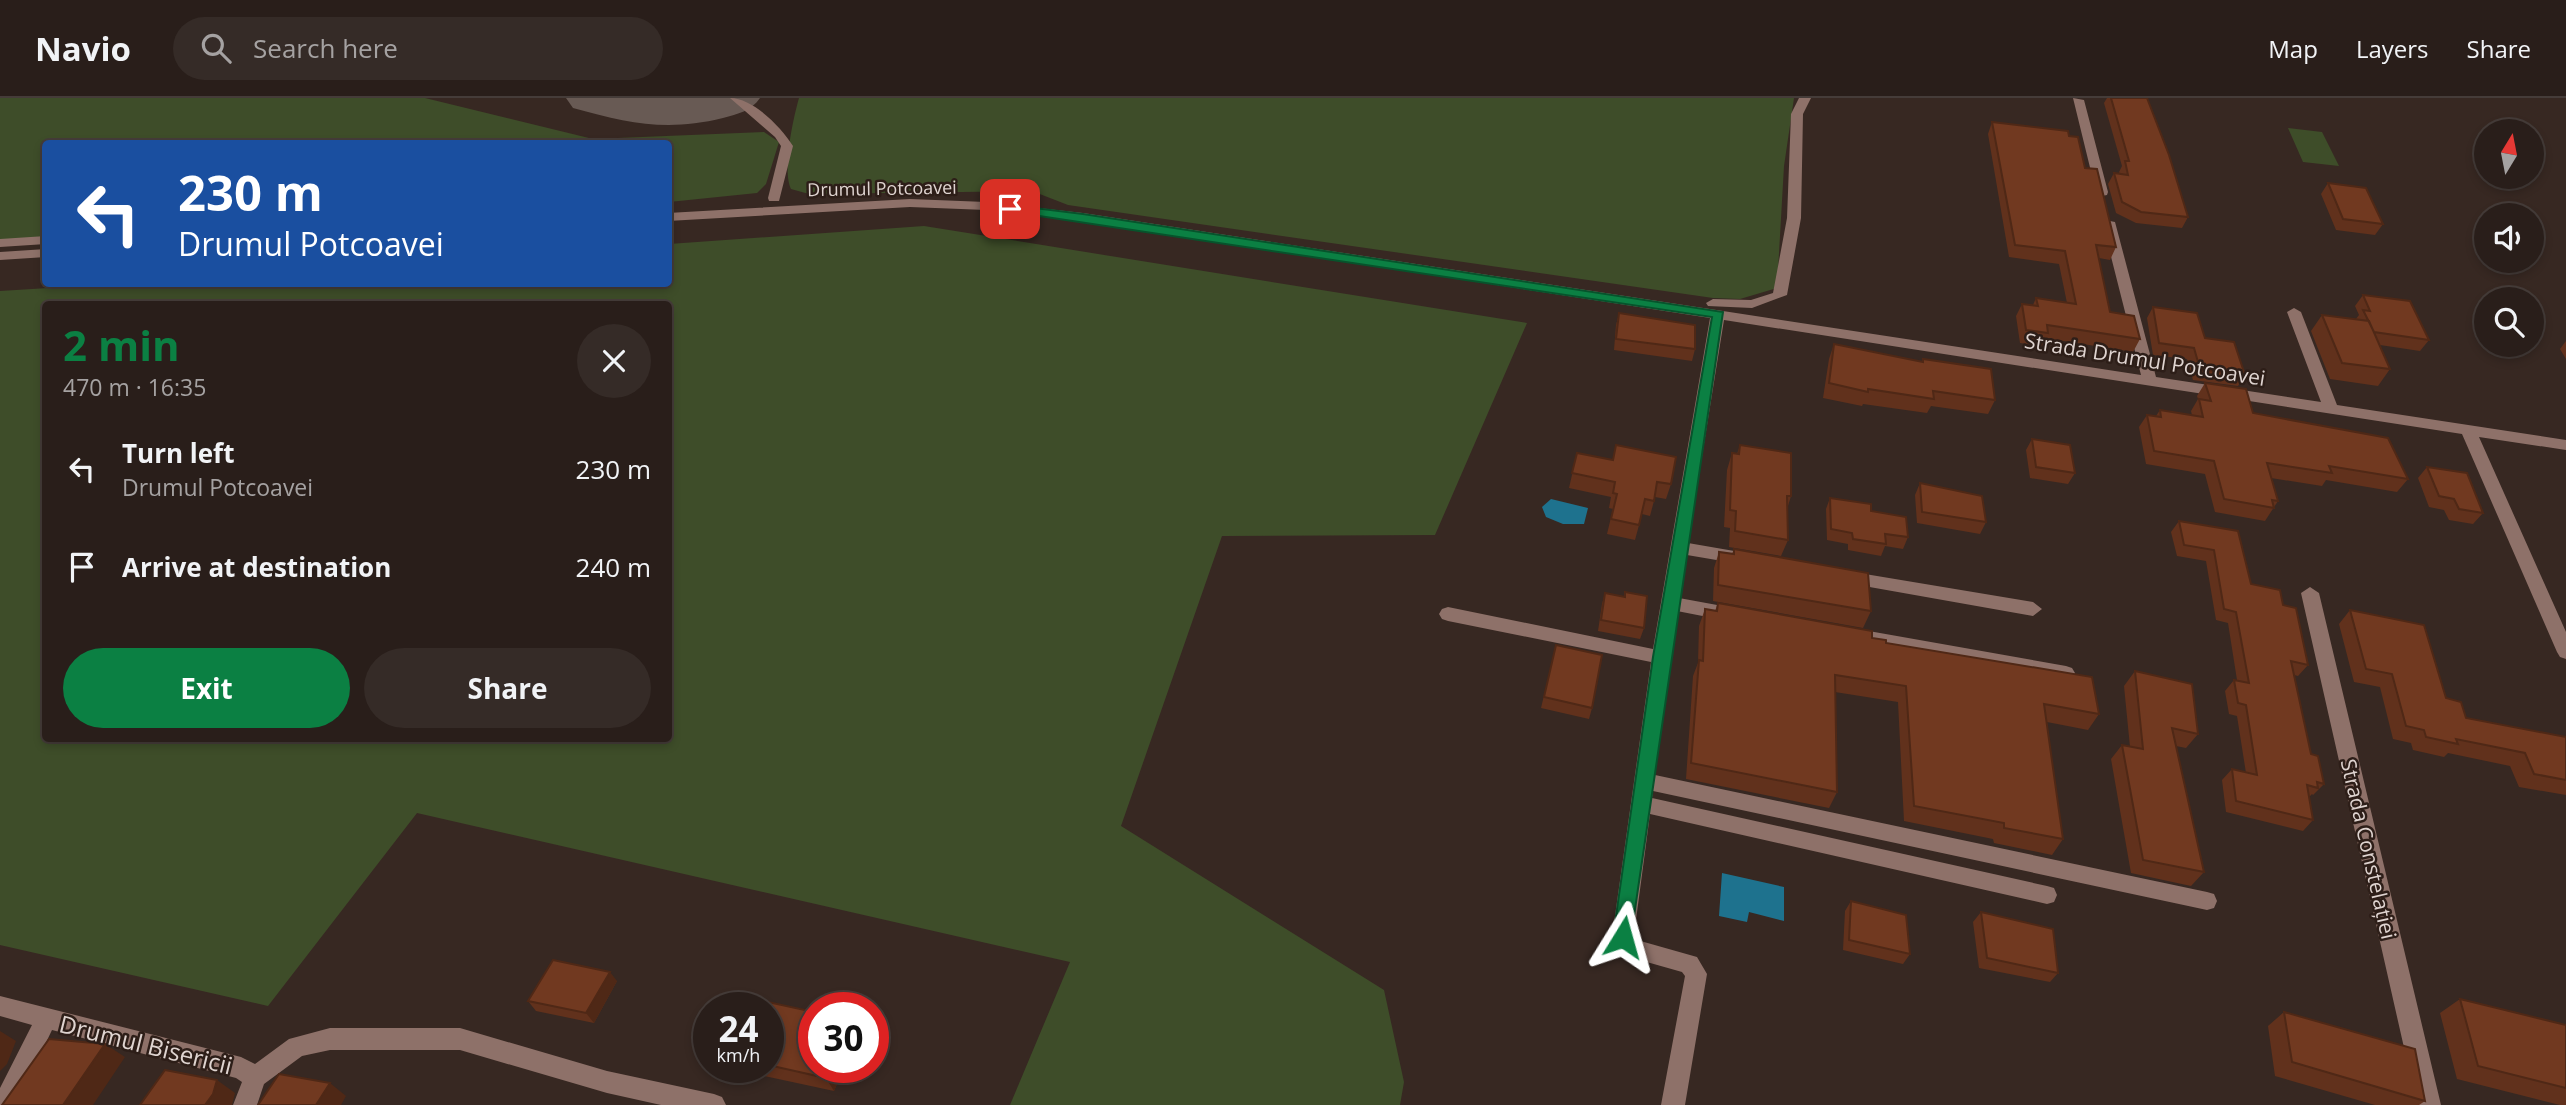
<!DOCTYPE html>
<meta charset="utf-8">
<style>
body{margin:0;font-family:"Open Sans",sans-serif;background:#352b27;color:#f1f3f6;height:100vh;display:flex;flex-direction:column;font-size:26px;white-space:nowrap}
*{box-sizing:border-box;margin:0}
p{font-size:23px;color:#a5a2a2}
.icon{flex:none;width:38px;height:38px;fill:none;stroke:currentColor;stroke-width:2;stroke-linecap:round;stroke-linejoin:round}
.map{position:relative;flex:1;overflow:hidden}
.side{position:absolute;left:42px;top:203px;width:630px;height:441px;display:flex;flex-direction:column;background:#291e1a;border-radius:7px;box-shadow:0 4px 10px #0003,0 0 0 2px #453c39}
.side>*{flex:none}
.banner{position:absolute;left:42px;top:42px;width:630px;height:147px;border-radius:7px;box-shadow:0 4px 10px #0003,0 0 0 2px #453c39;background:#1a4fa0;color:#fff;overflow:hidden}
.needle{width:46px;rotate:10deg}
.tools{position:absolute;left:2474px;top:21px;display:grid;gap:14px}
.tools a{display:grid;place-items:center;width:70px;height:70px;border-radius:50%;background:#291e1a;box-shadow:0 4px 10px #0003,0 0 0 2px #453c39;font-size:35px}
.speed{position:absolute;left:693px;top:894px;display:flex;gap:14px;font-size:35px;font-weight:700;text-align:center}
.speed>*{display:grid;place-content:center;width:91px;height:91px;border-radius:50%;background:#291e1a;box-shadow:0 4px 10px #0003,0 0 0 2px #453c39;line-height:1}
.speed small{font-size:18px;font-weight:400}
.speed .limit{border:10px solid #d22;background:#fff;color:#111}
.pin{position:absolute;display:grid;place-items:center;width:60px;height:60px;color:#fff;margin:-30px;border-radius:14px;box-shadow:0 4px 10px #0006}
.me{position:absolute;width:77px;margin:-38px;rotate:8deg;stroke-linejoin:round;filter:drop-shadow(0 0 5px #0008)}
.turn{display:flex;align-items:center;gap:24px;height:147px;padding:0 21px;font-size:32px}
.turn .icon{width:91px;height:91px;stroke-width:2.5}
.turn b{display:block;font-size:49px;line-height:60px}
.round{display:grid;place-items:center;flex:none;width:74px;height:74px;border-radius:37px;background:#352b27}
.headline{display:flex;align-items:center;justify-content:space-between;height:119px;padding:0 21px}
h1{font-size:42px;font-weight:700;line-height:52px;color:#0b8043}
.primary-button{display:flex;gap:14px;margin-top:auto;padding:14px 21px}
.primary-button a{flex:1;height:80px;border-radius:42px;background:#0b8043;color:#fff;font-size:28px;font-weight:700;line-height:80px;text-align:center}
.primary-button a+a{background:#352b27;color:#f1f3f6}
ul{padding:0;list-style:none}
li{display:flex;align-items:center;gap:21px;height:98px;padding:0 21px}
li div{flex:1}
li b{display:block;font-size:26px}
li em{font-style:normal}
header{display:flex;align-items:center;gap:42px;box-sizing:border-box;height:98px;padding:0 35px;background:#291e1a;border-bottom:2px solid #453c39}
header strong{font-size:33px}
nav{display:flex;gap:38px;margin-inline-start:auto;font-size:24px}
.search{width:490px;height:63px;background:#352b27;display:flex;align-items:center;gap:18px;box-sizing:border-box;padding:0 24px;border-radius:38px;color:#a5a2a2;font-size:26px}
.map>svg:first-child{display:block}
</style>
<header>
<strong>Navio</strong>
<div class="search"><svg class="icon" aria-label="search" viewBox="0 0 24 24"><circle cx="10" cy="10" r="6"/><path d="M15 15l6 6"/></svg>Search here</div>
<nav><a>Map</a><a>Layers</a><a>Share</a></nav>
</header>
<div class="map">
<svg width="2566" height="1007" viewBox="0 0 2566 1007">
<rect width="100%" height="100%" fill="#372822"/>
<path fill="#3e4d29" fill-rule="evenodd" d="M 0,0 L 425,0 L 593,41 L 764,34 L 779,44 L 766,86 L 757,95 L 669,104 L 668,46 L 46,46 L 45,140 L 0,143 Z
M 799,0 L 1794,0 L 1784,68 L 1777,190 L 1740,201 L 1713,200 L 1068,107 L 1032,93 L 809,96 L 791,91 C 782,72 793,21 799,0 Z
M 2288,30 L 2322,34 L 2339,68 L 2303,64 Z
M 924,128 L 1527,225 L 1435,437 L 1222,438 L 1121,728 L 1384,892 L 1404,984 L 1400,1007 L 1010,1007 L 1070,864 L 417,715 L 268,908 L 0,847 L 0,193 L 112,186 L 668,186 L 669,146 ZM 46,206 L 668,206 L 668,640 L 46,640 Z"/>
<path fill="#1e728e" d="M 1551,401 L 1588,410 L 1584,426 L 1563,426 L 1546,419 L 1542,409 Z
M 1722,775 L 1784,789 L 1784,823 L 1749,814 L 1747,824 L 1719,818 Z"/>
<g fill="none" stroke-linecap="round" stroke-linejoin="round">
<path fill="#685a54" fill-rule="evenodd" d="M 566,0 L 760,0 C 751,13 738,16 723,20 C 666,34 628,25 573,10 Z"/>
<path fill="#8e7169" fill-rule="evenodd" d="M 730,0 C 753,0 781,29 793,48 L 779,103 L 769,103 L 768,100 L 781,48 L 775,39 Z
M 1799,0 L 1811,0 L 1803,16 L 1801,120 L 1787,197 L 1752,210 L 1708,208 L 1706,205 L 1713,201 L 1751,202 L 1773,195 L 1787,120 L 1791,16 Z
M 2073,0 L 2084,2 L 2108,94 L 2107,97 L 2102,98 L 2096,94 Z
M 910,101 L 986,104 L 1083,115 L 2141,277 L 2103,127 L 2110,123 L 2115,124 L 2156,279 L 2321,304 L 2287,214 L 2294,210 L 2301,214 L 2337,307 L 2566,342 L 2566,352 L 2479,339 L 2566,534 L 2566,561 L 2560,559 L 2557,554 L 2462,336 L 1724,222 L 1688,445 L 1740,454 L 1749,460 L 1740,466 L 1687,457 L 1679,500 L 1728,509 L 1734,511 L 1737,516 L 1734,521 L 1728,523 L 1677,513 L 1655,677 L 2207,794 L 2214,796 L 2217,803 L 2214,810 L 2207,812 L 1653,693 L 1652,700 L 2047,788 L 2054,790 L 2057,797 L 2054,804 L 2047,806 L 1650,716 L 1634,837 L 1637,842 L 1697,859 L 1707,876 L 1685,1007 L 1661,1007 L 1685,878 L 1682,874 L 1622,857 L 1612,839 L 1651,564 L 1448,523 L 1442,521 L 1439,516 L 1442,511 L 1448,509 L 1653,551 L 1710,220 L 1083,123 L 986,112 L 910,109 L 668,123 L 668,115 Z
M 46,138 L 46,146 L 0,149 L 0,141 Z
M 46,151 L 46,159 L 0,162 L 0,154 Z
M 1847,473 L 2033,504 L 2042,511 L 2033,518 L 1847,485 L 1838,479 Z
M 2310,489 L 2319,495 L 2441,1007 L 2417,1007 L 2301,495 Z
M 1863,532 L 2066,568 L 2072,570 L 2075,575 L 2072,580 L 2066,582 L 1863,546 L 1857,544 L 1854,539 L 1857,534 Z
M 0,898 L 241,959 L 255,966 L 289,941 L 330,930 L 460,930 L 607,973 L 714,996 L 722,999 L 726,1007 L 661,1007 L 607,995 L 460,952 L 330,952 L 302,958 L 264,986 L 257,1007 L 233,1007 L 242,984 L 236,980 L 52,932 L 16,1007 L 0,1007 L 0,990 L 32,927 L 0,918 Z"/>
</g>
<path fill="#61311c" d="M 2107,0 L 2147,0 L 2188,119 L 2182,130 L 2136,125 L 2116,115 L 2108,86 L 2114,75 L 2120,76 L 2119,74 L 2122,68 L 2104,5 Z
M 1992,24 L 2069,38 L 2085,70 L 2116,149 L 2110,162 L 2099,160 L 2110,214 L 2140,241 L 2133,254 L 2045,240 L 2042,248 L 2020,245 L 2016,218 L 2022,206 L 2033,207 L 2036,200 L 2067,205 L 2059,166 L 2009,159 L 1988,36 Z
M 2328,85 L 2383,126 L 2375,137 L 2336,132 L 2321,96 Z
M 2363,197 L 2429,242 L 2420,253 L 2380,247 L 2390,271 L 2378,288 L 2330,281 L 2311,233 L 2322,217 L 2356,221 L 2359,217 L 2355,208 Z
M 2153,209 L 2205,240 L 2245,277 L 2238,288 L 2193,282 L 2187,261 L 2153,257 L 2147,220 Z
M 1619,215 L 1695,251 L 1692,263 L 1614,252 L 1616,227 Z
M 2566,243 L 2566,261 L 2560,251 Z
M 1834,246 L 1922,264 L 1923,261 L 1995,302 L 1988,316 L 1931,308 L 1927,315 L 1863,306 L 1862,308 L 1823,300 L 1829,261 Z
M 2205,285 L 2253,315 L 2408,381 L 2397,394 L 2326,382 L 2322,388 L 2271,380 L 2278,403 L 2265,423 L 2215,414 L 2205,376 L 2146,366 L 2139,329 L 2147,317 L 2156,318 L 2160,312 L 2192,317 L 2191,313 L 2198,301 L 2197,298 Z
M 2032,341 L 2075,375 L 2068,386 L 2030,380 L 2026,352 Z
M 1740,347 L 1791,398 L 1788,408 L 1788,442 L 1781,458 L 1729,449 L 1730,430 L 1724,429 L 1727,372 L 1732,355 L 1737,356 Z
M 1577,355 L 1671,386 L 1666,401 L 1655,399 L 1650,418 L 1642,416 L 1635,442 L 1607,436 L 1613,411 L 1609,410 L 1611,399 L 1569,390 Z
M 2427,369 L 2483,415 L 2473,426 L 2449,422 L 2444,412 L 2429,409 L 2418,380 Z
M 1920,385 L 1986,424 L 1980,436 L 1917,425 L 1915,397 Z
M 1830,400 L 1871,413 L 1908,439 L 1903,451 L 1885,448 L 1881,458 L 1848,452 L 1848,446 L 1827,442 L 1826,411 Z
M 2179,423 L 2238,433 L 2251,486 L 2283,507 L 2308,567 L 2298,578 L 2294,577 L 2311,656 L 2324,686 L 2313,697 L 2312,696 L 2309,699 L 2313,722 L 2303,733 L 2226,714 L 2222,682 L 2232,671 L 2246,675 L 2237,618 L 2229,616 L 2225,593 L 2234,582 L 2237,582 L 2228,525 L 2216,522 L 2206,463 L 2177,458 L 2171,434 Z
M 1734,451 L 1871,513 L 1863,530 L 1713,503 L 1714,470 L 1719,454 L 1732,456 Z
M 1625,494 L 1644,530 L 1640,541 L 1598,533 L 1602,506 L 1605,495 L 1624,499 Z
M 1718,505 L 1872,540 L 2099,616 L 2088,632 L 2047,624 L 2063,741 L 2052,757 L 1994,745 L 1993,741 L 1904,723 L 1898,604 L 1835,594 L 1837,694 L 1829,710 L 1686,681 L 1693,578 L 1698,565 L 1699,528 L 1705,511 L 1715,513 Z
M 2350,512 L 2446,600 L 2466,620 L 2566,639 L 2566,697 L 2519,689 L 2510,668 L 2448,655 L 2444,659 L 2413,652 L 2411,645 L 2393,641 L 2380,589 L 2354,584 L 2339,526 Z
M 1556,547 L 1592,610 L 1589,621 L 1541,610 Z
M 2135,573 L 2198,636 L 2186,650 L 2176,648 L 2204,774 L 2191,788 L 2131,775 L 2111,661 L 2122,647 L 2130,649 L 2124,588 Z
M 1851,803 L 1910,856 L 1903,866 L 1843,852 L 1845,813 Z
M 1981,814 L 2058,875 L 2050,884 L 1979,870 L 1973,824 Z
M 617,883 L 594,925 L 536,913 L 528,903 Z
M 2460,901 L 2566,927 L 2566,1007 L 2560,1007 L 2457,981 L 2440,915 Z
M 768,910 L 814,970 L 844,970 L 834,993 L 727,970 L 768,970 Z
M 2284,914 L 2425,1003 L 2419,1007 L 2375,1007 L 2275,978 L 2268,928 Z"/>
<path fill="#4f2816" d="M 610,874 L 617,883 L 594,925 L 586,915 Z
M 0,933 L 16,943 L 7,966 L 0,973 Z
M 105,946 L 125,959 L 93,1007 L 63,1007 Z
M 830,970 L 844,970 L 834,993 L 826,980 Z
M 217,982 L 235,995 L 232,1007 L 205,1007 Z
M 330,985 L 346,998 L 341,1007 L 316,1007 Z"/>
<path fill="#713920" stroke="#4f2816" stroke-width="2" d="M 2111,0 L 2147,0 L 2169,57 L 2188,119 L 2141,114 L 2122,104 L 2114,75 L 2128,77 L 2125,63 L 2129,63 Z
M 1992,24 L 2068,33 L 2069,38 L 2078,39 L 2085,70 L 2097,71 L 2116,149 L 2096,147 L 2110,214 L 2134,218 L 2140,241 L 2047,227 L 2048,235 L 2026,232 L 2022,206 L 2038,208 L 2036,200 L 2076,206 L 2065,153 L 2015,147 Z
M 2328,85 L 2366,90 L 2383,126 L 2343,121 Z
M 2363,197 L 2410,203 L 2429,242 L 2374,234 L 2363,212 L 2370,213 Z
M 2153,209 L 2197,215 L 2205,240 L 2234,244 L 2245,277 L 2200,271 L 2194,250 L 2159,245 Z
M 1619,215 L 1695,227 L 1695,251 L 1616,241 Z
M 2322,217 L 2369,223 L 2390,271 L 2342,265 Z
M 1834,246 L 1923,264 L 1923,261 L 1991,271 L 1995,302 L 1933,293 L 1934,301 L 1868,291 L 1868,294 L 1829,285 Z
M 2205,285 L 2246,291 L 2253,315 L 2388,340 L 2408,381 L 2329,368 L 2332,375 L 2267,365 L 2278,403 L 2272,402 L 2274,410 L 2224,401 L 2214,363 L 2154,353 L 2147,317 L 2161,319 L 2160,312 L 2203,319 L 2199,301 L 2211,303 Z
M 2032,341 L 2070,347 L 2075,375 L 2036,369 Z
M 1616,347 L 1676,359 L 1671,386 L 1657,384 L 1654,403 L 1645,401 L 1639,427 L 1611,421 L 1617,396 L 1613,395 L 1615,384 L 1572,375 L 1577,355 L 1613,362 Z
M 1740,347 L 1791,355 L 1791,398 L 1787,398 L 1788,442 L 1735,433 L 1736,413 L 1730,412 L 1732,355 L 1739,356 Z
M 2427,369 L 2467,375 L 2483,415 L 2459,411 L 2454,401 L 2439,398 Z
M 1920,385 L 1982,398 L 1986,424 L 1922,414 Z
M 1830,400 L 1871,406 L 1871,413 L 1906,419 L 1908,439 L 1885,436 L 1886,446 L 1853,441 L 1852,435 L 1831,431 Z
M 2179,423 L 2238,433 L 2251,486 L 2280,492 L 2283,507 L 2296,510 L 2308,567 L 2291,563 L 2311,656 L 2318,658 L 2324,686 L 2317,684 L 2318,690 L 2307,687 L 2313,722 L 2236,703 L 2232,671 L 2257,677 L 2246,607 L 2238,605 L 2234,582 L 2249,585 L 2236,514 L 2224,511 L 2214,452 L 2184,447 Z
M 1734,451 L 1868,475 L 1871,513 L 1718,487 L 1719,454 L 1734,456 Z
M 1625,494 L 1647,498 L 1644,530 L 1601,522 L 1605,495 L 1625,499 Z
M 1718,505 L 1872,533 L 1872,540 L 1886,542 L 1886,545 L 2092,579 L 2099,616 L 2044,606 L 2063,741 L 2004,730 L 2004,725 L 1914,708 L 1906,588 L 1835,577 L 1837,694 L 1691,665 L 1699,562 L 1703,563 L 1705,511 L 1717,513 Z
M 2350,512 L 2424,527 L 2446,600 L 2461,604 L 2466,620 L 2566,639 L 2566,682 L 2534,676 L 2525,655 L 2456,641 L 2458,646 L 2426,639 L 2424,632 L 2406,628 L 2392,576 L 2366,571 Z
M 1556,547 L 1602,557 L 1592,610 L 1544,599 Z
M 2135,573 L 2192,586 L 2198,636 L 2172,630 L 2204,774 L 2143,762 L 2122,647 L 2143,651 Z
M 1851,803 L 1906,817 L 1910,856 L 1849,842 Z
M 1981,814 L 2053,831 L 2058,875 L 1987,860 Z
M 553,862 L 610,874 L 586,915 L 528,903 Z
M 740,898 L 814,914 L 814,970 L 830,970 L 826,980 L 768,967 L 768,910 L 734,910 Z
M 2460,901 L 2566,927 L 2566,990 L 2478,968 Z
M 2284,914 L 2415,951 L 2425,1003 L 2292,964 Z
M 49,941 L 105,946 L 63,1007 L 2,1007 Z
M 165,972 L 217,982 L 213,996 L 205,1007 L 140,1007 Z
M 279,976 L 330,985 L 316,1007 L 258,1007 Z"/>
<path fill="#0b8043" stroke="#07532c" stroke-width="2" d="M 1010,107 L 1083,116 L 1723,214 L 1630,845 L 1623,848 L 1616,845 L 1613,839 L 1653,559 L 1712,219 L 1006,113 L 1004,111 Z"/>
<g text-anchor="middle" dominant-baseline="central" stroke-width="5" stroke-linejoin="round" paint-order="stroke">
<g font-size="18" fill="#dfd4d0" stroke="#2d1e18">
<text transform="translate(882 90) rotate(-1)">Drumul Potcoavei</text>
</g>
<g font-size="21" fill="#dfd4d0" stroke="#2d1e18">
<text transform="translate(2145 261) rotate(9)">Strada Drumul Potcoavei</text>
<text transform="translate(2369 751) rotate(77)">Strada Constelației</text>
</g>
<g font-size="24" fill="#dfd4d0" stroke="#2d1e18">
<text transform="translate(146 946) rotate(14)">Drumul Bisericii</text>
</g>
</g>
</svg>
<div class="tools">
<a><svg class="needle" viewBox="-14 -14 28 28"><path d="M0-13l5 13h-10z" fill="#e53935"/><path d="M0 13l5-13h-10z" fill="#a5a2a2"/></svg></a>
<a><svg class="icon" aria-label="sound" viewBox="0 0 24 24"><path d="M4 9h4l5-4v14l-5-4H4zM17 9q2 3 0 6"/></svg></a>
<a><svg class="icon" aria-label="search" viewBox="0 0 24 24"><circle cx="10" cy="10" r="6"/><path d="M15 15l6 6"/></svg></a>
</div>
<div class="speed"><div>24<small>km/h</small></div><div class="limit">30</div></div>
<div class="pin" style="left:1010px;top:111px;background:#d93025"><svg class="icon" aria-label="arrive" viewBox="0 0 24 24"><path d="M6 21V4h12l-3 4 3 4H6"/></svg></div>
<svg class="me" style="left:1623px;top:839px" viewBox="-20 -20 40 40"><path d="M0-17L14 15 0 8-14 15z" fill="#0b8043" stroke="#fff" stroke-width="4"/></svg>
<div class="banner">
<div class="turn"><svg class="icon" aria-label="left" viewBox="0 0 24 24"><path d="M17 20v-9H6M10 6l-5 5 5 5"/></svg><div><b>230 m</b>Drumul Potcoavei</div></div>
</div>
<section class="side">
<div class="headline"><div><h1>2 min</h1><p>470 m · 16:35</p></div><a class="round"><svg class="icon" aria-label="close" viewBox="0 0 24 24"><path d="M6 6l12 12M18 6L6 18"/></svg></a></div>
<ul>
<li><svg class="icon" aria-label="left" viewBox="0 0 24 24"><path d="M17 20v-9H6M10 6l-5 5 5 5"/></svg><div><b>Turn left</b><p>Drumul Potcoavei</p></div><em>230 m</em></li>
<li><svg class="icon" aria-label="arrive" viewBox="0 0 24 24"><path d="M6 21V4h12l-3 4 3 4H6"/></svg><div><b>Arrive at destination</b></div><em>240 m</em></li>
</ul>
<div class="primary-button"><a>Exit</a><a>Share</a></div>
</section>
</div>
